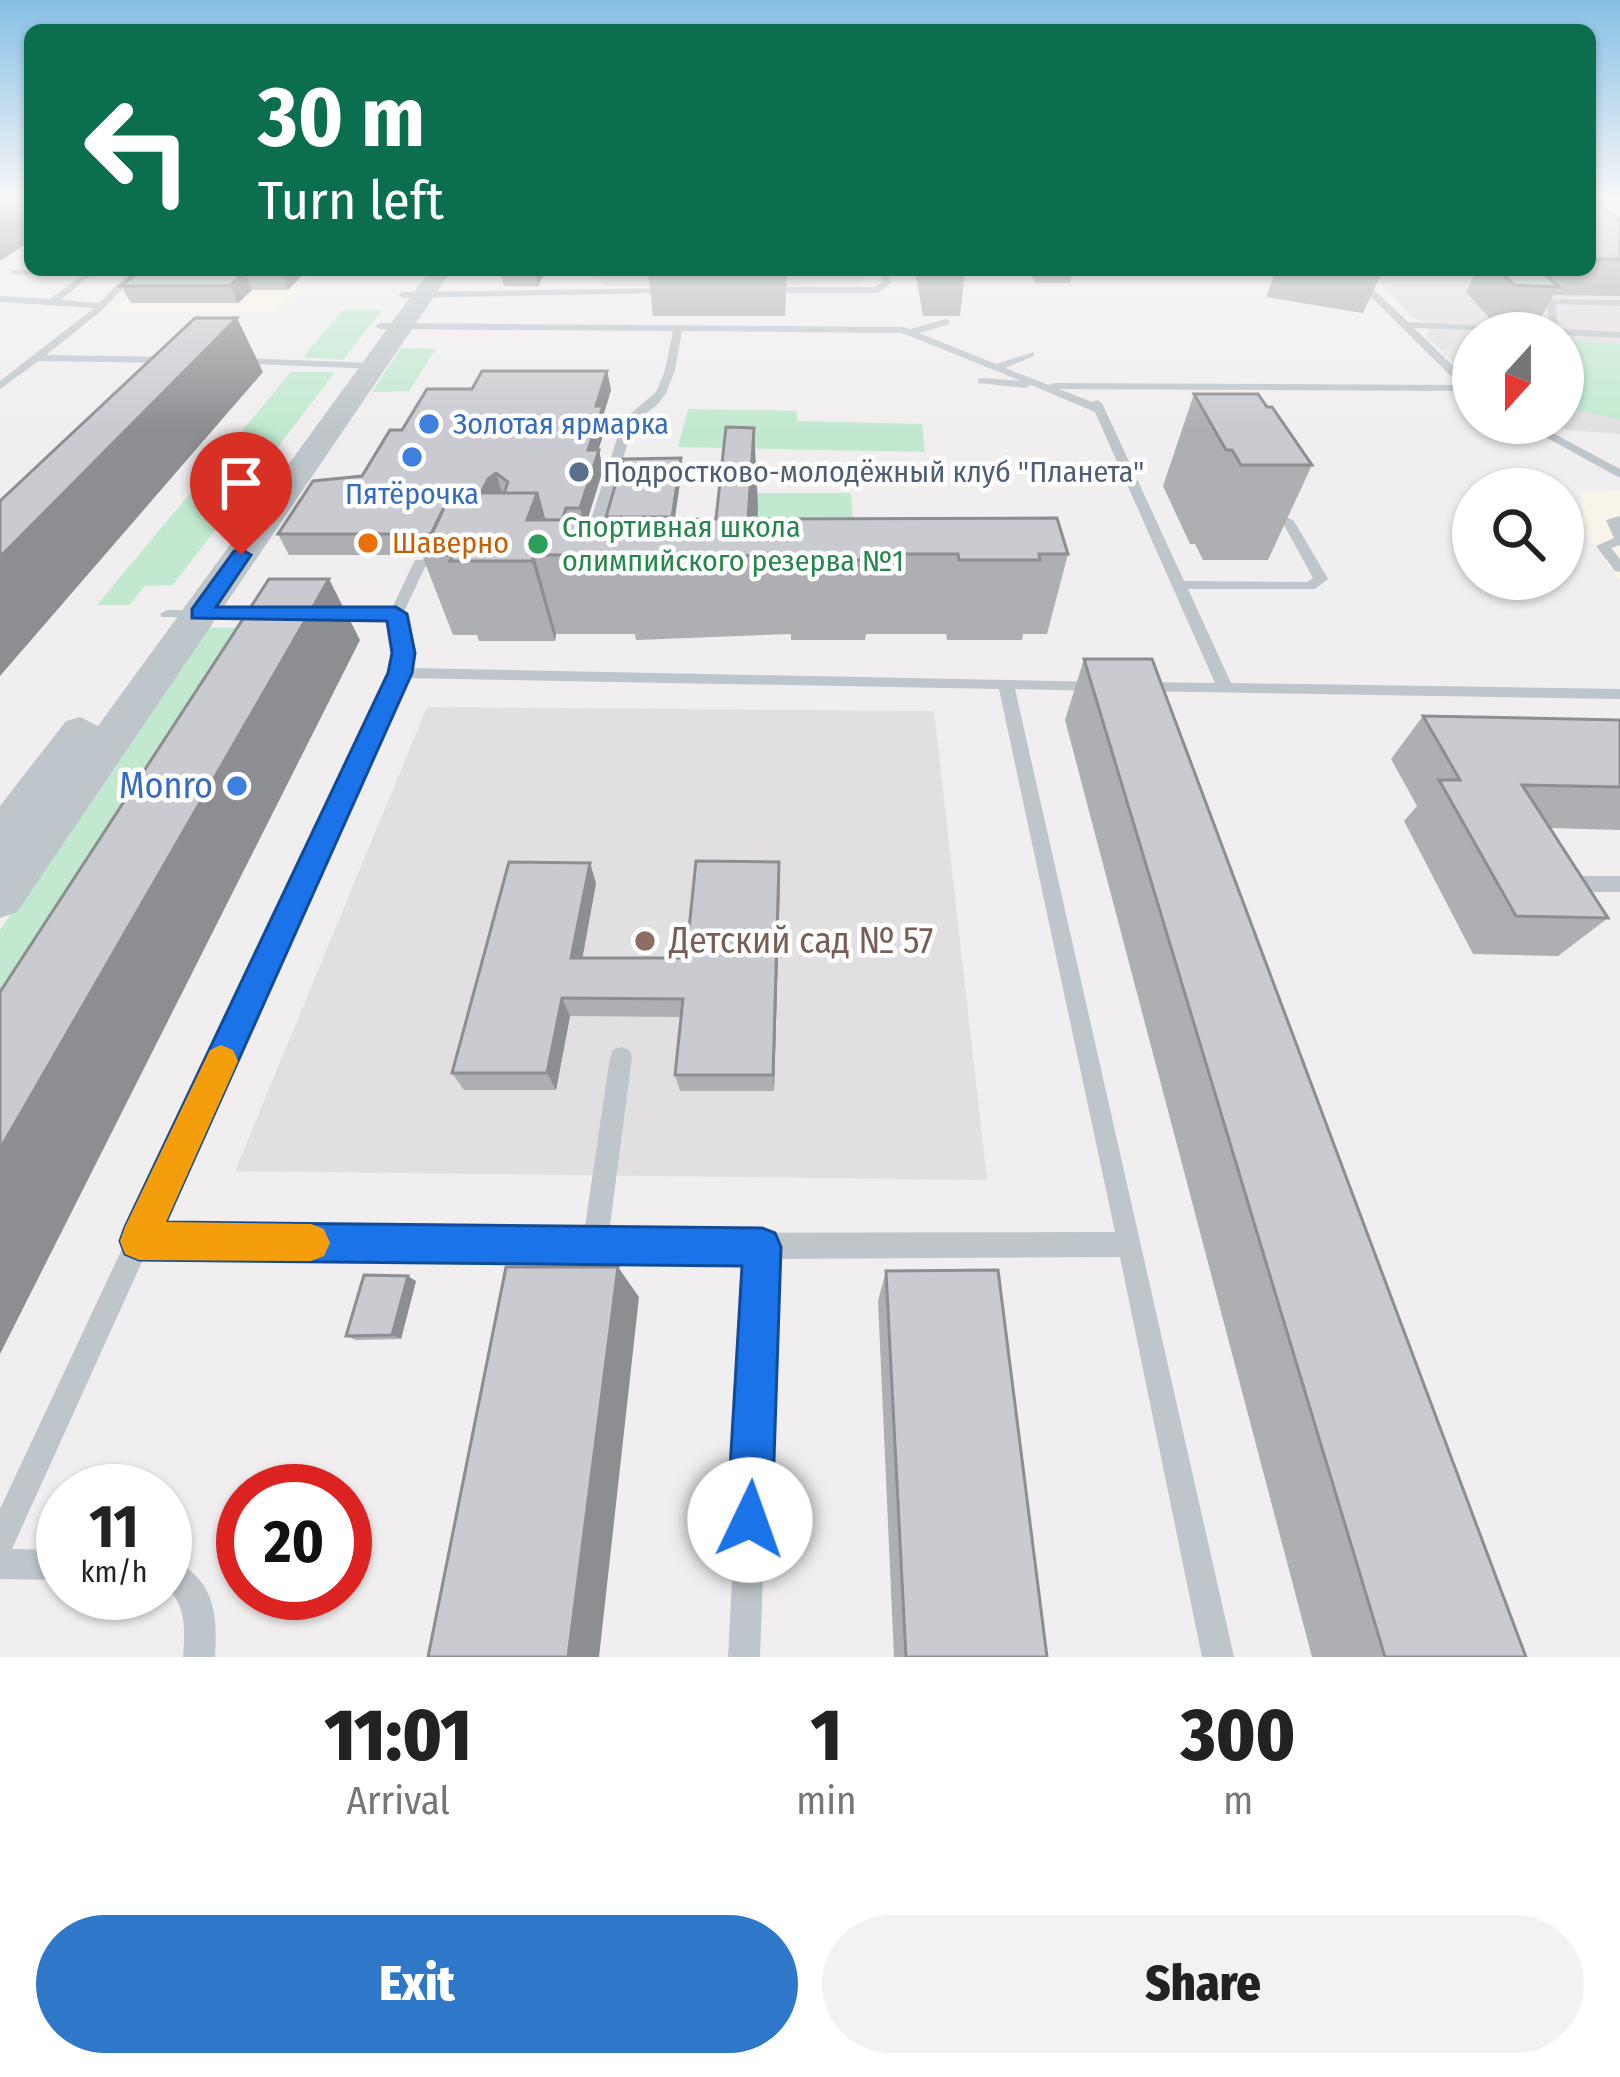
<!DOCTYPE html>
<meta charset="utf-8">
<style>
body{margin:0;font-family:"Fira Sans Condensed",sans-serif;background:#f2f2f2;color:#222;height:100vh;display:flex;flex-direction:column;font-size:45px;white-space:nowrap}
*{box-sizing:border-box;margin:0}
p{font-size:39px;color:#767676}
.icon{flex:none;width:66px;height:66px;fill:none;stroke:currentColor;stroke-width:2;stroke-linecap:round;stroke-linejoin:round}
.map{position:relative;height:1657px;overflow:hidden}
.details{display:flex;flex-direction:column;background:#fff;flex:1}
.details>*{flex:none}
.hud{position:absolute;left:24px;top:24px;width:1572px;height:252px;border-radius:18px;box-shadow:0 3px 9px #0004;background:#0b6e4f;color:#fff;overflow:hidden}
.needle{width:78px;rotate:201deg}
.buttons{position:absolute;left:1452px;top:312px;display:grid;gap:24px}
.buttons a{display:grid;place-items:center;width:132px;height:132px;border-radius:50%;background:#fff;box-shadow:0 3px 9px #0004;font-size:60px}
.speed{position:absolute;left:36px;top:1464px;display:flex;gap:24px;font-size:60px;font-weight:700;text-align:center}
.speed>*{display:grid;place-content:center;width:156px;height:156px;border-radius:50%;background:#fff;box-shadow:0 3px 9px #0004;line-height:1}
.speed small{font-size:30px;font-weight:400}
.speed .limit{border:18px solid #d22;background:#fff;color:#111}
.pin{position:absolute;display:grid;place-items:center;width:102px;height:102px;color:#fff;margin:-123px -51px;border-radius:50% 50% 50% 0;rotate:-45deg;box-shadow:0 0 12px #0007}
.pin .icon{rotate:45deg}
.me{position:absolute;width:132px;margin:-66px;rotate:3deg;stroke-linejoin:round;filter:drop-shadow(0 0 9px #0008)}
.turn{display:flex;align-items:center;gap:42px;height:252px;padding:0 36px;font-size:54px}
.turn .icon{width:156px;height:156px;stroke-width:2.5}
.turn b{display:block;font-size:84px;line-height:102px}
.eta{display:flex;justify-content:space-evenly;align-items:center;height:204px;text-align:center}
.eta b{font-size:72px;font-weight:800;line-height:84px}
.cta{display:flex;gap:24px;margin-top:auto;padding:24px 36px}
.cta a{flex:1;height:138px;border-radius:72px;background:#2f77c9;color:#fff;font-size:48px;font-weight:800;line-height:138px;text-align:center}
.cta a+a{background:#f2f2f2;color:#222}
.map>svg:first-child{display:block}
</style>
<div class="map">
<svg width="1620" height="1657" viewBox="0 0 1620 1657">
<rect width="100%" height="100%" fill="#f0eeee"/>
<path fill="#f9f4e9" d="M 164,270 L 316,270 L 276,312 L 111,312 Z
M 1620,491 L 1620,580 L 1585,533 L 1580,492 Z"/>
<path fill="#e1dfe0" d="M 1620,263 L 1620,434 L 1568,430 L 1551,423 L 1563,423 L 1563,333 L 1473,333 L 1473,381 L 1426,336 L 1429,329 L 1425,323 L 1412,318 L 1369,270 L 1590,270 Z
M 863,270 L 864,280 L 851,285 L 736,286 L 605,286 L 592,271 Z
M 427,707 L 934,711 L 987,1180 L 235,1171 Z"/>
<path fill="#c2e9d0" d="M 343,310 L 382,310 L 343,360 L 303,357 Z
M 1563,341 L 1620,344 L 1620,420 L 1563,406 Z
M 401,348 L 436,349 L 409,391 L 372,392 Z
M 291,372 L 335,372 L 173,585 L 145,586 L 129,605 L 97,605 Z
M 688,409 L 797,411 L 797,421 L 922,424 L 925,452 L 678,447 Z
M 733,493 L 851,493 L 855,544 L 728,545 Z
M 267,627 L 0,1055 L 0,930 L 207,628 Z"/>
<g fill="none" stroke-linecap="round" stroke-linejoin="round">
<path fill="#bec6cb" fill-rule="evenodd" d="M 10,270 L 97,270 L 61,300 L 99,303 L 132,270 L 141,270 L 100,312 L 46,355 L 173,357 L 178,360 L 173,363 L 39,361 L 0,389 L 0,381 L 94,308 L 0,302 L 0,296 L 50,299 L 84,274 L 13,275 Z
M 881,270 L 889,270 L 891,283 L 878,293 L 763,293 L 758,290 L 763,287 L 876,287 L 882,282 Z
M 1101,270 L 1110,270 L 1110,271 L 1106,274 Z
M 1344,270 L 1353,270 L 1408,322 L 1550,329 L 1547,299 L 1620,300 L 1620,306 L 1555,304 L 1559,329 L 1620,332 L 1620,338 L 1563,335 L 1563,333 L 1414,328 L 1473,385 L 1473,394 L 1467,391 L 1059,389 L 1092,402 L 1097,400 L 1102,403 L 1184,581 L 1307,582 L 1313,578 L 1284,525 L 1266,525 L 1260,521 C 1267,515 1287,515 1294,521 L 1328,579 L 1315,589 L 1188,589 L 1231,683 L 1620,689 L 1620,699 L 1132,691 L 1130,687 L 1138,682 L 1215,683 L 1095,412 L 1031,385 L 1026,388 L 978,383 L 978,379 L 982,378 L 1021,381 L 902,333 L 682,331 L 675,370 L 666,393 L 657,405 L 634,422 L 599,538 L 587,541 L 585,538 L 623,420 L 656,392 L 665,370 L 673,331 L 380,329 L 375,326 L 380,323 L 903,327 L 910,329 L 946,319 L 949,320 L 949,324 L 919,333 L 996,364 L 1034,352 L 1034,356 L 1005,368 L 1049,385 L 1054,383 L 1460,385 Z
M 673,288 L 670,293 L 403,298 L 398,295 L 403,292 Z
M 237,358 L 374,363 L 379,366 L 374,369 L 233,363 L 232,361 Z
M 1520,423 L 1534,423 L 1620,469 L 1620,478 Z
M 1620,516 L 1620,545 L 1611,548 L 1620,559 L 1620,572 L 1615,571 L 1596,546 L 1614,538 L 1606,520 Z
M 449,559 L 456,563 L 454,566 L 425,567 L 403,614 L 412,653 L 409,668 L 1105,682 L 1107,686 L 1099,691 L 1015,689 L 1234,1657 L 1202,1657 L 1120,1257 L 774,1259 L 760,1657 L 728,1657 L 749,1259 L 146,1253 L 12,1549 L 63,1550 L 63,1580 L 0,1579 L 0,1509 L 392,673 L 396,653 L 390,618 L 322,618 L 315,614 L 322,610 L 391,610 L 415,560 ZM 405,678 L 999,689 L 1115,1232 L 609,1233 L 632,1057 L 629,1050 L 621,1047 L 613,1050 L 610,1057 L 584,1233 L 157,1229 Z
M 167,610 L 271,610 L 278,614 L 271,618 L 162,617 L 160,614 Z
M 1565,876 L 1620,876 L 1620,892 L 1565,892 L 1558,889 L 1556,884 L 1558,879 Z
M 165,1556 C 213,1576 218,1608 215,1657 L 183,1657 C 185,1630 187,1605 165,1586 Z"/>
<path fill="#bec6cb" fill-rule="evenodd" d="M 430,270 L 452,270 L 17,912 L 0,918 L 0,806 L 66,721 L 80,717 L 98,726 Z"/>
</g>
<path fill="#adafb3" d="M 1590,198 L 1620,220 L 1620,296 L 1554,295 L 1537,324 L 1493,322 L 1466,292 L 1477,270 L 1590,270 Z
M 307,270 L 288,290 L 252,290 L 238,303 L 131,303 L 121,286 L 137,273 Z
M 500,270 L 546,270 L 538,286 L 504,286 Z
M 648,270 L 787,270 L 785,316 L 653,316 Z
M 915,270 L 965,270 L 960,316 L 923,316 Z
M 1029,270 L 1072,270 L 1070,283 L 1035,283 Z
M 1276,270 L 1383,270 L 1363,313 L 1266,297 Z
M 607,371 L 611,390 L 604,413 L 606,426 L 598,450 L 603,470 L 587,519 L 606,519 L 606,517 L 681,458 L 682,469 L 675,519 L 716,519 L 758,506 L 757,519 L 1068,554 L 1047,634 L 1023,634 L 1022,640 L 947,640 L 946,634 L 866,634 L 865,640 L 791,640 L 791,634 L 636,640 L 635,634 L 556,634 L 555,641 L 479,641 L 477,635 L 453,635 L 422,555 L 289,555 L 278,534 L 362,476 L 402,430 L 472,389 Z
M 1194,394 L 1312,465 L 1268,560 L 1203,560 L 1195,544 L 1190,544 L 1163,486 Z
M 1084,659 L 1526,1657 L 1312,1657 L 1065,720 Z
M 1423,716 L 1620,720 L 1620,830 L 1549,828 L 1608,918 L 1558,956 L 1473,954 L 1404,821 L 1417,806 L 1391,759 Z
M 780,882 L 774,1091 L 680,1091 L 675,1075 L 681,1017 L 570,1016 L 556,1090 L 464,1090 L 452,1073 L 596,883 L 582,958 L 686,958 Z
M 886,1271 L 1047,1657 L 894,1657 L 878,1301 Z
M 416,1281 L 401,1339 L 356,1340 L 346,1336 Z"/>
<path fill="#8d8e92" d="M 0,197 L 30,197 L 30,241 L 0,261 Z
M 283,270 L 307,270 L 288,290 L 281,272 Z
M 535,270 L 546,270 L 538,286 Z
M 244,272 L 252,290 L 238,303 L 230,286 Z
M 237,318 L 263,372 L 0,676 L 0,557 Z
M 607,371 L 611,390 L 604,413 L 606,426 L 592,470 L 588,450 L 596,406 Z
M 754,428 L 758,506 L 755,555 L 748,519 Z
M 599,450 L 603,470 L 585,528 L 580,508 Z
M 681,458 L 682,469 L 673,528 L 672,517 Z
M 496,473 L 502,493 L 462,534 L 488,479 Z
M 537,493 L 553,555 L 527,520 Z
M 534,555 L 556,634 L 555,641 L 532,561 Z
M 329,579 L 360,640 L 0,1354 L 0,1149 Z
M 779,862 L 780,882 L 774,1091 L 773,1075 Z
M 590,863 L 596,883 L 579,977 L 571,958 Z
M 562,998 L 570,1016 L 556,1090 L 547,1073 Z
M 618,1267 L 639,1297 L 599,1657 L 568,1657 Z
M 408,1276 L 416,1281 L 401,1339 L 392,1335 Z"/>
<path fill="#c9cbd0" stroke="#8d8e92" stroke-width="3" d="M 1590,198 L 1620,220 L 1620,259 L 1590,259 Z
M 181,270 L 283,270 L 281,272 L 244,272 L 230,286 L 121,286 L 137,273 Z
M 1499,270 L 1540,270 L 1559,287 L 1514,285 Z
M 195,318 L 237,318 L 0,557 L 0,501 Z
M 482,371 L 607,371 L 596,406 L 603,406 L 588,450 L 599,450 L 580,508 L 566,508 L 562,520 L 544,520 L 537,493 L 504,493 L 508,482 L 496,473 L 488,479 L 481,493 L 451,493 L 431,534 L 278,534 L 313,481 L 362,476 L 390,430 L 402,430 L 427,389 L 472,389 Z
M 1194,394 L 1258,394 L 1267,407 L 1272,407 L 1312,465 L 1241,465 L 1232,450 L 1226,450 Z
M 726,427 L 754,428 L 748,519 L 1057,518 L 1068,554 L 1039,554 L 1040,560 L 959,560 L 958,554 L 870,554 L 870,560 L 789,560 L 789,554 L 621,560 L 622,555 L 534,555 L 532,561 L 450,561 L 453,555 L 422,555 L 451,493 L 537,493 L 527,520 L 716,519 Z
M 681,458 L 672,517 L 606,517 L 623,459 Z
M 269,579 L 329,579 L 0,1149 L 0,992 Z
M 1084,659 L 1152,659 L 1526,1657 L 1385,1657 Z
M 1423,716 L 1620,720 L 1620,787 L 1522,785 L 1608,918 L 1516,916 L 1439,780 L 1460,780 Z
M 696,861 L 779,862 L 773,1075 L 675,1075 L 683,999 L 562,998 L 547,1073 L 452,1073 L 509,862 L 590,863 L 571,958 L 686,958 Z
M 506,1267 L 618,1267 L 568,1657 L 428,1657 Z
M 998,1270 L 1047,1657 L 906,1657 L 886,1271 Z
M 364,1275 L 408,1276 L 392,1335 L 346,1336 Z"/>
<linearGradient id="sky" x2="0" y2="1"><stop stop-color="#86c0e5"/><stop offset="0.46" stop-color="#f8f7f7"/><stop offset="1" stop-color="#f8f7f7" stop-opacity="0"/></linearGradient>
<rect width="1620" height="429" fill="url(#sky)"/>
<path fill="#1a73e8" stroke="#114b97" stroke-width="3" d="M 241,549 L 251,555 L 216,607 L 396,607 L 407,614 L 415,653 L 412,673 L 166,1222 L 762,1228 L 775,1233 L 781,1247 L 772,1520 L 766,1536 L 750,1543 L 734,1536 L 727,1520 L 742,1266 L 139,1260 L 125,1254 L 120,1241 L 125,1227 L 388,673 L 392,653 L 387,621 L 192,618 L 192,609 L 234,551 Z"/>
<path fill="#f59e0b" d="M 221,1045 L 233,1050 L 238,1061 L 166,1222 L 311,1224 L 324,1229 L 330,1243 L 324,1256 L 311,1261 L 139,1260 L 125,1254 L 120,1241 L 125,1227 L 210,1050 Z"/>
<g fill="#3f7fe0" stroke="#fff" stroke-width="4.5">
<circle cx="429" cy="424" r="12"/>
<circle cx="412" cy="457" r="12"/>
<circle cx="237" cy="786" r="12"/>
</g>
<circle fill="#5c6f8a" stroke="#fff" stroke-width="4.5" cx="579" cy="472" r="12"/>
<circle fill="#e8710a" stroke="#fff" stroke-width="4.5" cx="368" cy="543" r="12"/>
<circle fill="#2e9e5b" stroke="#fff" stroke-width="4.5" cx="538" cy="544" r="12"/>
<circle fill="#8d6e63" stroke="#fff" stroke-width="4.5" cx="645" cy="941" r="12"/>
<g text-anchor="middle" dominant-baseline="central" stroke-width="9" stroke-linejoin="round" paint-order="stroke">
<g font-size="30" fill="#366cbe" stroke="#fff" text-anchor="start">
<text x="453" y="424">Золотая ярмарка</text>
<text x="412" y="494" text-anchor="middle">Пятёрочка</text>
</g>
<g font-size="30" fill="#4e5e75" stroke="#fff" text-anchor="start">
<text x="603" y="472">Подростково-молодёжный клуб "Планета"</text>
</g>
<g font-size="30" fill="#27864d" stroke="#fff" text-anchor="start">
<text x="562" y="527">Спортивная школа<tspan x="562" dy="34">олимпийского резерва №1</tspan></text>
</g>
<g font-size="30" fill="#c56008" stroke="#fff" text-anchor="start">
<text x="392" y="543">Шаверно</text>
</g>
<g font-size="36" fill="#366cbe" stroke="#fff" text-anchor="end">
<text x="213" y="786">Monro</text>
</g>
<g font-size="36" fill="#785e54" stroke="#fff" text-anchor="start">
<text x="669" y="941">Детский сад № 57</text>
</g>
</g>
</svg>
<div class="buttons">
<a><svg class="needle" viewBox="-14 -14 28 28"><path d="M0-13l5 13h-10z" fill="#e53935"/><path d="M0 13l5-13h-10z" fill="#767676"/></svg></a>
<a><svg class="icon" aria-label="search" viewBox="0 0 24 24"><circle cx="10" cy="10" r="6"/><path d="M15 15l6 6"/></svg></a>
</div>
<div class="speed"><div>11<small>km/h</small></div><div class="limit">20</div></div>
<div class="pin" style="left:241px;top:555px;background:#d93025"><svg class="icon" aria-label="arrive" viewBox="0 0 24 24"><path d="M6 21V4h12l-3 4 3 4H6"/></svg></div>
<svg class="me" style="left:750px;top:1520px" viewBox="-20 -20 40 40"><circle r="19" fill="#fff"/><path d="M0-13L10 11 0 6-10 11z" fill="#1a73e8"/></svg>
<div class="hud">
<div class="turn"><svg class="icon" aria-label="left" viewBox="0 0 24 24"><path d="M17 20v-9H6M10 6l-5 5 5 5"/></svg><div><b>30 m</b>Turn left</div></div>
</div>
</div>
<section class="details">
<div class="eta">
<div><b>11:01</b><p>Arrival</p></div>
<div><b>1</b><p>min</p></div>
<div><b>300</b><p>m</p></div>
</div>
<div class="cta"><a>Exit</a><a>Share</a></div>
</section>
